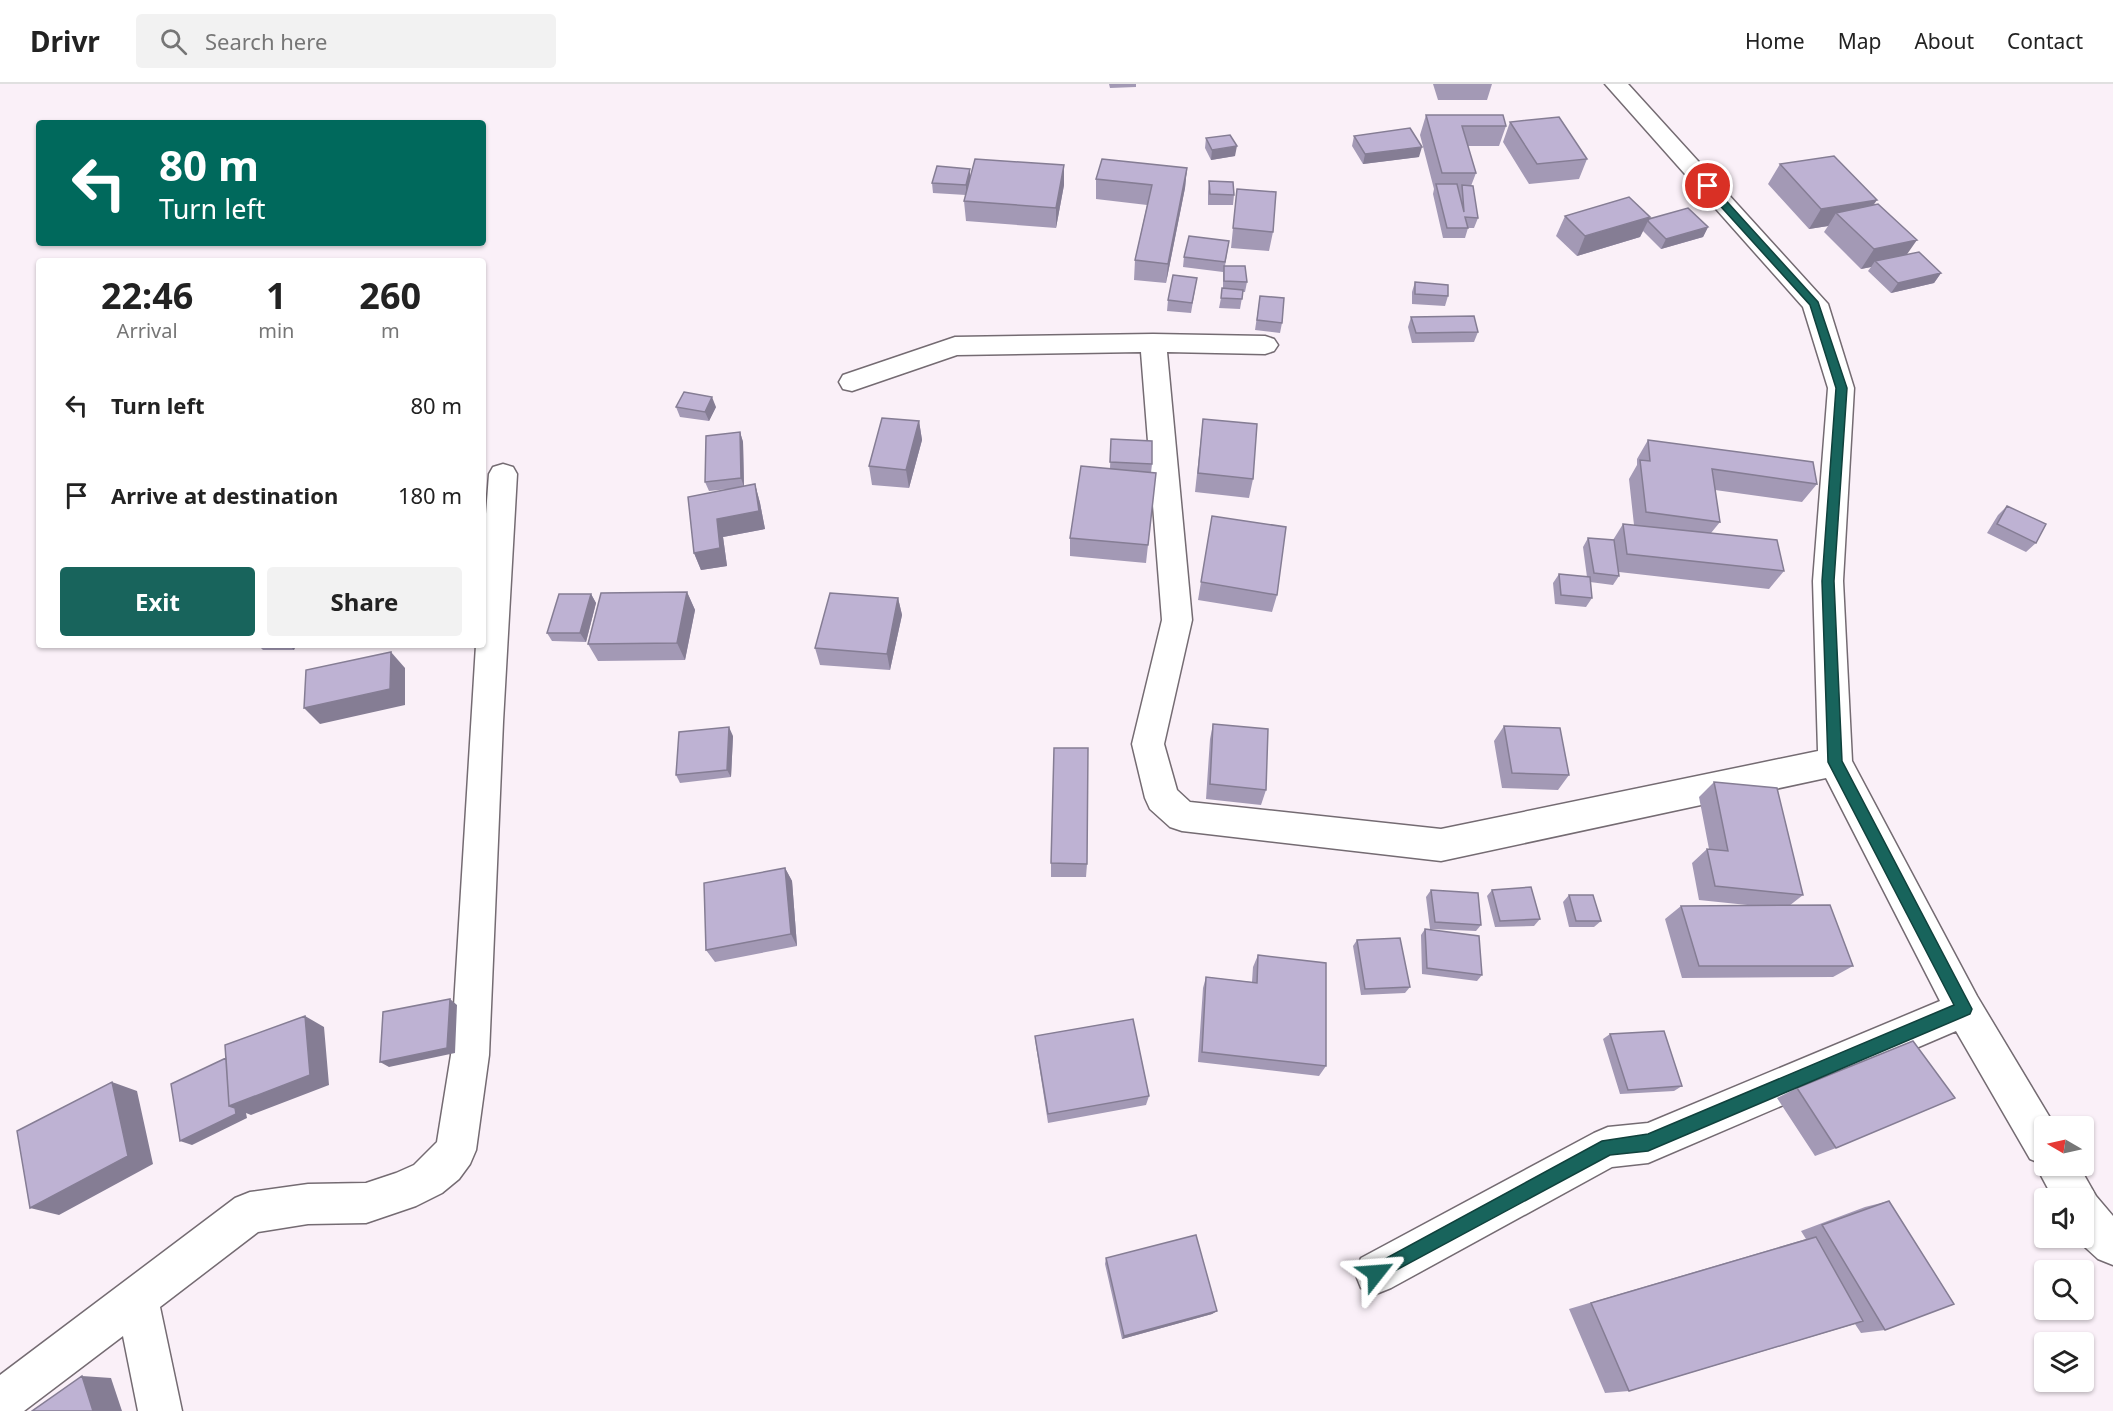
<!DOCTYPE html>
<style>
body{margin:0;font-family:"Noto Sans",sans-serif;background:#f2f2f2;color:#222;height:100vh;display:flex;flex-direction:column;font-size:22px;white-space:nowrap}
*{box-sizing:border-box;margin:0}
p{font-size:20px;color:#767676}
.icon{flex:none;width:33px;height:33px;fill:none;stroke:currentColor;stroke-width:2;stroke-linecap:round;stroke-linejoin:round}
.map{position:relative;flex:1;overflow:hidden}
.panel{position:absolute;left:36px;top:174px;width:450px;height:390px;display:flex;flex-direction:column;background:#fff;border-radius:6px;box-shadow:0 2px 4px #0004}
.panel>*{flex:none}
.hud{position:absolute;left:36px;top:36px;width:450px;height:126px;border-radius:6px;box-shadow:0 2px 4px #0004;background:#00695c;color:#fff;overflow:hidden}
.needle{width:39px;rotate:279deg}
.tools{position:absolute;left:2034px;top:1032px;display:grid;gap:12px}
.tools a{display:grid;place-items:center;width:60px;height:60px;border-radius:6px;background:#fff;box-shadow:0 2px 4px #0004;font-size:30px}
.pin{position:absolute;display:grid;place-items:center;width:51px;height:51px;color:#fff;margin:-26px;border:3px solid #fff;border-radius:50%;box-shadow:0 2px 6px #0007}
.me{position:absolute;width:66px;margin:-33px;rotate:62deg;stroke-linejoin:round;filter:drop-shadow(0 0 4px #0008)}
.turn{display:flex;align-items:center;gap:21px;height:126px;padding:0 24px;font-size:27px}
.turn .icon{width:78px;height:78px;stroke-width:2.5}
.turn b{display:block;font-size:42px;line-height:51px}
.eta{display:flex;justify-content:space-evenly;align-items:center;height:102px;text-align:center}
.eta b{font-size:36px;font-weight:700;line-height:42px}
.primary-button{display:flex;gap:12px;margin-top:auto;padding:12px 24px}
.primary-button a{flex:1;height:69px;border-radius:6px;background:#18645c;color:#fff;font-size:24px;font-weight:700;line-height:69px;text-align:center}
.primary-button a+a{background:#f2f2f2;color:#222}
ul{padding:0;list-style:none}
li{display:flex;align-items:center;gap:18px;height:90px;padding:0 24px}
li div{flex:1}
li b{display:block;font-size:22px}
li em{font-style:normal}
header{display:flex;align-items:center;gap:36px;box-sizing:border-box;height:84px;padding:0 30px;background:#fff;border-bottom:2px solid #e0e0e0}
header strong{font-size:28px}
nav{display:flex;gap:33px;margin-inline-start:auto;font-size:21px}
.search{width:420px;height:54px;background:#f2f2f2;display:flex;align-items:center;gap:15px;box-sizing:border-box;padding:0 21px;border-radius:6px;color:#767676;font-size:22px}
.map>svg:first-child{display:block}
</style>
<header>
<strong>Drivr</strong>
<div class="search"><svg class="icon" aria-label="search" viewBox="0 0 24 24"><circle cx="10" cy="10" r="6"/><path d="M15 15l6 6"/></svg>Search here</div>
<nav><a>Home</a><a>Map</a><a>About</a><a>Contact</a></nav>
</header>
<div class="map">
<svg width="2113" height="1327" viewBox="0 0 2113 1327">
<rect width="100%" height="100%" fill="#faf0f8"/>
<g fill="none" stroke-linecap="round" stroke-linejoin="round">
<g stroke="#746b72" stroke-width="3">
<path id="minor" d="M 1605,0 L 1628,0 L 1828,220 L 1854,304 L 1843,497 L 1852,677 L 1977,912 L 2055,1042 L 2044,1042 L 2044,1082 L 2079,1082 L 2096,1112 L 2113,1132 L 2113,1181 L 2098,1175 L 2075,1154 L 2084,1154 L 2084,1114 L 2053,1114 L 2036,1082 L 2037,1078 L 2030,1075 L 1956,947 L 1648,1079 L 1612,1083 L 1391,1204 L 1376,1210 L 1361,1204 L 1355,1189 L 1361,1174 L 1594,1049 L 1608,1043 L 1648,1039 L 1940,917 L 1826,694 L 1441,777 L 1182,747 L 1170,743 L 1150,725 L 1145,714 L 1132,660 L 1162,536 L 1141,268 L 957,271 L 852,307 L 843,305 L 839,298 L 843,291 L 955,253 L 1153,250 L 1265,252 L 1274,255 L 1278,261 L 1274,267 L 1265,270 L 1167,268 L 1192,536 L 1164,660 L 1177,706 L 1190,718 L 1441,745 L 1818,667 L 1813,497 L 1828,304 L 1803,223 Z
M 503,380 L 513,383 L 517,390 L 503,638 L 489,971 L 476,1066 L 470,1080 L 459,1095 L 442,1109 L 416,1122 L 366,1139 L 308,1140 L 258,1148 L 160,1223 L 182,1327 L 138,1327 L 123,1252 L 24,1327 L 0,1327 L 0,1291 L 235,1114 L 250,1108 L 308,1100 L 366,1099 L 396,1089 L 414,1081 L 437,1058 L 451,971 L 476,561 L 483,561 L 483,470 L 489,390 L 493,383 Z"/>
</g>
<use href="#minor" fill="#fff" fill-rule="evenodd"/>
</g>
<path fill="#a399b5" d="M 1109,0 L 1136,0 L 1136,3 L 1110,4 Z
M 1433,0 L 1492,0 L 1487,16 L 1438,16 Z
M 1426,31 L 1506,42 L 1499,62 L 1468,62 L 1476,89 L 1471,102 L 1478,134 L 1474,144 L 1468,144 L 1465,154 L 1443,154 L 1433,110 L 1434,105 L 1420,51 Z
M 1510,38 L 1587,75 L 1579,95 L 1529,100 L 1503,58 Z
M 1354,52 L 1419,73 L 1363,80 L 1352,62 Z
M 1206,54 L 1235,72 L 1211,76 L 1205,64 Z
M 1780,80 L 1873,121 L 1907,170 L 1941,189 L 1934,199 L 1891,209 L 1868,187 L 1871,183 L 1861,185 L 1824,148 L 1828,142 L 1809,145 L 1768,100 Z
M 1064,81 L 1064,101 L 1056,144 L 966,137 L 964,117 L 966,111 L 933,109 L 932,99 L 970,85 L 970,92 Z
M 1187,84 L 1185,104 L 1166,199 L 1134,196 L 1135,176 L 1147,121 L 1096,115 L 1096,95 Z
M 1209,97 L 1234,111 L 1233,121 L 1208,121 L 1208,108 Z
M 1237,105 L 1273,148 L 1269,167 L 1231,164 Z
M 1565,132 L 1649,135 L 1708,143 L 1703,153 L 1661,165 L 1643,147 L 1640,153 L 1577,172 L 1556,152 Z
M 1229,157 L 1225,182 L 1247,198 L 1245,208 L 1243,208 L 1240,225 L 1219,224 L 1223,204 L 1223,188 L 1183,183 L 1184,173 Z
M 1197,194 L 1191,229 L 1167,227 L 1168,216 Z
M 1415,198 L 1448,212 L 1445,222 L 1412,220 L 1412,208 Z
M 1260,212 L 1282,239 L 1280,249 L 1255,246 Z
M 1411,233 L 1478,248 L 1474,258 L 1412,259 L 1408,243 Z
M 676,323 L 716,323 L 709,337 L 680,333 Z
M 1203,335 L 1253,395 L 1249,414 L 1195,408 Z
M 919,337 L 922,356 L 909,404 L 872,401 L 869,382 Z
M 740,348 L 743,358 L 744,402 L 755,400 L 760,419 L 765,445 L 723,453 L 727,482 L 701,486 L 694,469 L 729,405 L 709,407 L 705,398 Z
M 1111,355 L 1152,380 L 1151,389 L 1156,389 L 1146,479 L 1070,472 L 1070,454 L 1110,385 Z
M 1648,356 L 1817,400 L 1802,418 L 1715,406 L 1720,438 L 1711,449 L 1784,487 L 1769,505 L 1619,488 L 1619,492 L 1613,501 L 1590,498 L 1592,514 L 1586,523 L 1555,520 L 1553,499 L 1559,490 L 1587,493 L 1583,463 L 1588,454 L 1613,456 L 1623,440 L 1634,441 L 1629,395 L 1637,381 L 1637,375 Z
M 2007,422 L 2036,459 L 2026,468 L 1987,449 L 1998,431 Z
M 1212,432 L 1277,511 L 1272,528 L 1198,516 Z
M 687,508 L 695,526 L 685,576 L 598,577 L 588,560 Z
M 591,510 L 596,519 L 586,558 L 552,557 L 547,549 Z
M 898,514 L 902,531 L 890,586 L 820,581 L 815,564 Z
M 258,561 L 296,561 L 294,566 L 263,566 Z
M 1213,640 L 1266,706 L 1261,721 L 1206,715 L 1210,655 Z
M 1504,642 L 1569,691 L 1558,706 L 1502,704 L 1494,657 Z
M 733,652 L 731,693 L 680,699 L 676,691 Z
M 1714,698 L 1803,811 L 1789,822 L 1853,882 L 1833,893 L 1682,894 L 1665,835 L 1681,822 L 1757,822 L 1699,816 L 1692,779 L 1707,765 L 1709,765 L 1699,713 Z
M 1051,779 L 1087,780 L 1086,793 L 1051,793 Z
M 785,784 L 792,797 L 797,862 L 715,878 L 706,866 Z
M 1431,806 L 1481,841 L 1476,847 L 1430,845 L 1426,813 Z
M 1492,806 L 1540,835 L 1534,842 L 1495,843 L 1487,812 Z
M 1569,811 L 1601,837 L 1594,843 L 1569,843 L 1563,818 Z
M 1425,845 L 1482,891 L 1477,897 L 1422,890 L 1421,851 Z
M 1357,856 L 1410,903 L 1405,909 L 1361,911 L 1353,862 Z
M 1258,871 L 1326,982 L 1319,992 L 1198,978 L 1203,904 L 1206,893 L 1252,898 L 1253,883 Z
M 1610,950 L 1682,1002 L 1674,1007 L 1620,1010 L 1603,955 Z
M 1035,952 L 1149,1012 L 1146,1021 L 1048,1039 L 1036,962 Z
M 1797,1004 L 1836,1064 L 1815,1072 L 1777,1014 Z
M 1889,1117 L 1885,1246 L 1861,1249 L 1855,1240 L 1629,1307 L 1605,1309 L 1569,1225 L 1806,1155 L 1801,1147 L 1865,1123 Z
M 1106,1174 L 1217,1227 L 1212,1230 L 1122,1255 L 1105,1180 Z"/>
<path fill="#857d94" d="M 1237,62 L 1235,72 L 1211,76 L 1212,66 Z
M 1422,63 L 1419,73 L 1363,80 L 1365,70 Z
M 1064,81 L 1064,101 L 1056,144 L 1056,124 Z
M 1187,84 L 1185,104 L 1166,199 L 1168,180 Z
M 970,85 L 970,95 L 966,111 L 966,101 Z
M 1877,116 L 1863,136 L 1836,129 L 1828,142 L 1809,145 L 1821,125 Z
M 1650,133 L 1640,153 L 1577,172 L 1585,152 Z
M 1708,143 L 1703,153 L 1661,165 L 1666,155 Z
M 1917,156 L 1903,176 L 1875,177 L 1871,183 L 1861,185 L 1874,165 Z
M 1941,189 L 1934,199 L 1891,209 L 1898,199 Z
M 712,313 L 716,323 L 709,337 L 705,328 Z
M 919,337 L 922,356 L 909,404 L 906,386 Z
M 740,348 L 743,358 L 744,403 L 741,394 Z
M 755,400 L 760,419 L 765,445 L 723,453 L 727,482 L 701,486 L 694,469 L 717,435 Z
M 687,508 L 695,526 L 685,576 L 677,559 Z
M 591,510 L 596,519 L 586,558 L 580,549 Z
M 898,514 L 902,531 L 890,586 L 887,570 Z
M 289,561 L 296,561 L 294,566 Z
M 391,568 L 405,584 L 405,621 L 320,640 L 304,624 Z
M 729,643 L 733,652 L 731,693 L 727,686 Z
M 785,784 L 792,797 L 797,862 L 791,850 Z
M 450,915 L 457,921 L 455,969 L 389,983 L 380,978 Z
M 305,932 L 324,943 L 329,1001 L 251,1031 L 246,1029 L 247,1034 L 192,1061 L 180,1057 L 229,1022 Z
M 112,998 L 137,1007 L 153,1080 L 59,1131 L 30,1124 Z
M 1217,1227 L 1212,1230 L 1122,1255 L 1124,1252 Z
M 82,1292 L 111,1294 L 122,1327 L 93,1327 Z"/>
<path fill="#beb2d3" stroke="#857d94" stroke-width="1.5" d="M 1426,31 L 1503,31 L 1506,42 L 1462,42 L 1476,89 L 1442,89 Z
M 1559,33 L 1587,75 L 1537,80 L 1510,38 Z
M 1410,44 L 1422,63 L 1365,70 L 1354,52 Z
M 1230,51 L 1237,62 L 1212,66 L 1206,54 Z
M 1834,72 L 1877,116 L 1821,125 L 1780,80 Z
M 975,75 L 1064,81 L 1056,124 L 964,117 Z
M 1102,75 L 1187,84 L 1168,180 L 1135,176 L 1152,101 L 1096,95 Z
M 937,82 L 970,85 L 966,101 L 932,99 Z
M 1209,97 L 1233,98 L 1234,111 L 1210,110 Z
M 1436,100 L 1457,100 L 1464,128 L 1462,101 L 1473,102 L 1478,134 L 1465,133 L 1468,144 L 1447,144 Z
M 1237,105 L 1276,108 L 1273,148 L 1233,144 Z
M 1629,113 L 1650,133 L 1585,152 L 1565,132 Z
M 1878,120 L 1917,156 L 1874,165 L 1836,129 Z
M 1688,124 L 1708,143 L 1666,155 L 1648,137 L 1649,135 Z
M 1189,152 L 1229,157 L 1225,178 L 1184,173 Z
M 1919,168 L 1941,189 L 1898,199 L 1875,177 Z
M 1224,182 L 1245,182 L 1247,198 L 1224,197 Z
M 1173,191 L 1197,194 L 1192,219 L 1168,216 Z
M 1415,198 L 1448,201 L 1448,212 L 1415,210 Z
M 1222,204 L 1243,206 L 1242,215 L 1221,214 Z
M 1260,212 L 1284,214 L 1282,239 L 1257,236 Z
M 1474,232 L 1478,248 L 1416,249 L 1411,233 Z
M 684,308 L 712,313 L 705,328 L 676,323 Z
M 882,334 L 919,337 L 906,386 L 869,382 Z
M 1203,335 L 1257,340 L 1253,395 L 1198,389 Z
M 740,348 L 741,394 L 705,398 L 706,352 Z
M 1111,355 L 1152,357 L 1152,380 L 1110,378 Z
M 1648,356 L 1813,378 L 1817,400 L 1712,385 L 1720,438 L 1646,428 L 1640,376 L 1650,377 Z
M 1081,382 L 1156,389 L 1148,461 L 1070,454 Z
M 755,400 L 759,427 L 717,435 L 720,464 L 694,469 L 688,413 Z
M 2007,422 L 2046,440 L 2036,459 L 1997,440 Z
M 1212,432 L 1286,443 L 1277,511 L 1201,498 Z
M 1623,440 L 1777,456 L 1784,487 L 1627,470 Z
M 1588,454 L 1614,456 L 1619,492 L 1594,489 Z
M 1559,490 L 1590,493 L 1592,514 L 1561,511 Z
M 687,508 L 677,559 L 588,560 L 601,509 Z
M 830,509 L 898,514 L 887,570 L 815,564 Z
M 559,510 L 591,510 L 580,549 L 547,549 Z
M 391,568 L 390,605 L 304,624 L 306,586 Z
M 1213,640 L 1268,645 L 1266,706 L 1210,700 Z
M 1504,642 L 1560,644 L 1569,691 L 1512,689 Z
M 729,643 L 727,686 L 676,691 L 679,648 Z
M 1054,664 L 1088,664 L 1087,780 L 1051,779 Z
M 1714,698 L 1777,704 L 1803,811 L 1715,802 L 1707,765 L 1728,767 Z
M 785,784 L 791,850 L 706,866 L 704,799 Z
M 1531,803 L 1540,835 L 1500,837 L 1492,806 Z
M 1431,806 L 1478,809 L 1481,841 L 1435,838 Z
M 1569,811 L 1593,811 L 1601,837 L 1576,837 Z
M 1830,821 L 1853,882 L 1699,882 L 1681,822 Z
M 1425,845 L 1479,852 L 1482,891 L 1427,884 Z
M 1400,854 L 1410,903 L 1365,905 L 1357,856 Z
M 1258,871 L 1326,879 L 1326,982 L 1202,968 L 1206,893 L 1257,899 Z
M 450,915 L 447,964 L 380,978 L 383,928 Z
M 305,932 L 310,991 L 229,1022 L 225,961 Z
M 1133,935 L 1149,1012 L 1048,1030 L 1035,952 Z
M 1664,947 L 1682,1002 L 1628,1006 L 1610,950 Z
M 1913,957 L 1955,1014 L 1836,1064 L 1797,1004 Z
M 226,974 L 229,1022 L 235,1024 L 236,1030 L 180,1057 L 171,1000 Z
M 112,998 L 128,1072 L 30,1124 L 17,1047 Z
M 1889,1117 L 1954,1220 L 1885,1246 L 1822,1141 Z
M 1196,1151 L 1217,1227 L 1124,1252 L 1106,1174 Z
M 1816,1153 L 1863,1237 L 1629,1307 L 1591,1219 Z
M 82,1292 L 93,1327 L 32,1327 Z"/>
<path fill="#18645c" stroke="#10413c" stroke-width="1.5" d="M 1704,100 L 1711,100 L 1818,218 L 1847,304 L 1834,497 L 1842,677 L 1972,925 L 1970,930 L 1648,1067 L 1610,1071 L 1376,1197 L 1370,1195 L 1368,1189 L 1370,1183 L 1602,1057 L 1648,1050 L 1954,921 L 1828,678 L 1822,497 L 1836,304 L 1810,221 L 1704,104 Z"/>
</svg>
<div class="tools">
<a><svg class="needle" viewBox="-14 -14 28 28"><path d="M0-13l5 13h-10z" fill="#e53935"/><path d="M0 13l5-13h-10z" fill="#767676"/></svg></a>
<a><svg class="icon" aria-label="sound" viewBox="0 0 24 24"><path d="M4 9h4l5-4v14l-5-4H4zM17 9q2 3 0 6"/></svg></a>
<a><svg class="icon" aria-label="search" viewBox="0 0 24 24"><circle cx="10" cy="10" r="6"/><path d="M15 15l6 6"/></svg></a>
<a><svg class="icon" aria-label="layers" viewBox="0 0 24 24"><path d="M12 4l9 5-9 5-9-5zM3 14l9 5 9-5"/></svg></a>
</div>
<div class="pin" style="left:1708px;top:102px;background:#d93025"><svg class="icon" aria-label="arrive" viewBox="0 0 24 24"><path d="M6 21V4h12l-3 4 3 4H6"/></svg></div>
<svg class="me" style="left:1376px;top:1189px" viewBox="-20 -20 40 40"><path d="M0-17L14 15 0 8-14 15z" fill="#18645c" stroke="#fff" stroke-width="4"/></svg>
<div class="hud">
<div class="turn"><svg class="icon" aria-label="left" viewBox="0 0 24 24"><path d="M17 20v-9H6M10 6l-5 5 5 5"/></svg><div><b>80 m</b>Turn left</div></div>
</div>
<section class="panel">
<div class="eta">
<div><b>22:46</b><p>Arrival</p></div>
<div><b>1</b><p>min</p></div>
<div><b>260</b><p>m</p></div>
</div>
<ul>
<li><svg class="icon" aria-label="left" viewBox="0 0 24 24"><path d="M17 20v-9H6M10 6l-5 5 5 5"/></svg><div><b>Turn left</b></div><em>80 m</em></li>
<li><svg class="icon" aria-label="arrive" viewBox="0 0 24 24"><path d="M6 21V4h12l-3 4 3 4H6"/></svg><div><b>Arrive at destination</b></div><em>180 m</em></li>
</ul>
<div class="primary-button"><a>Exit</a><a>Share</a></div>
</section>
</div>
